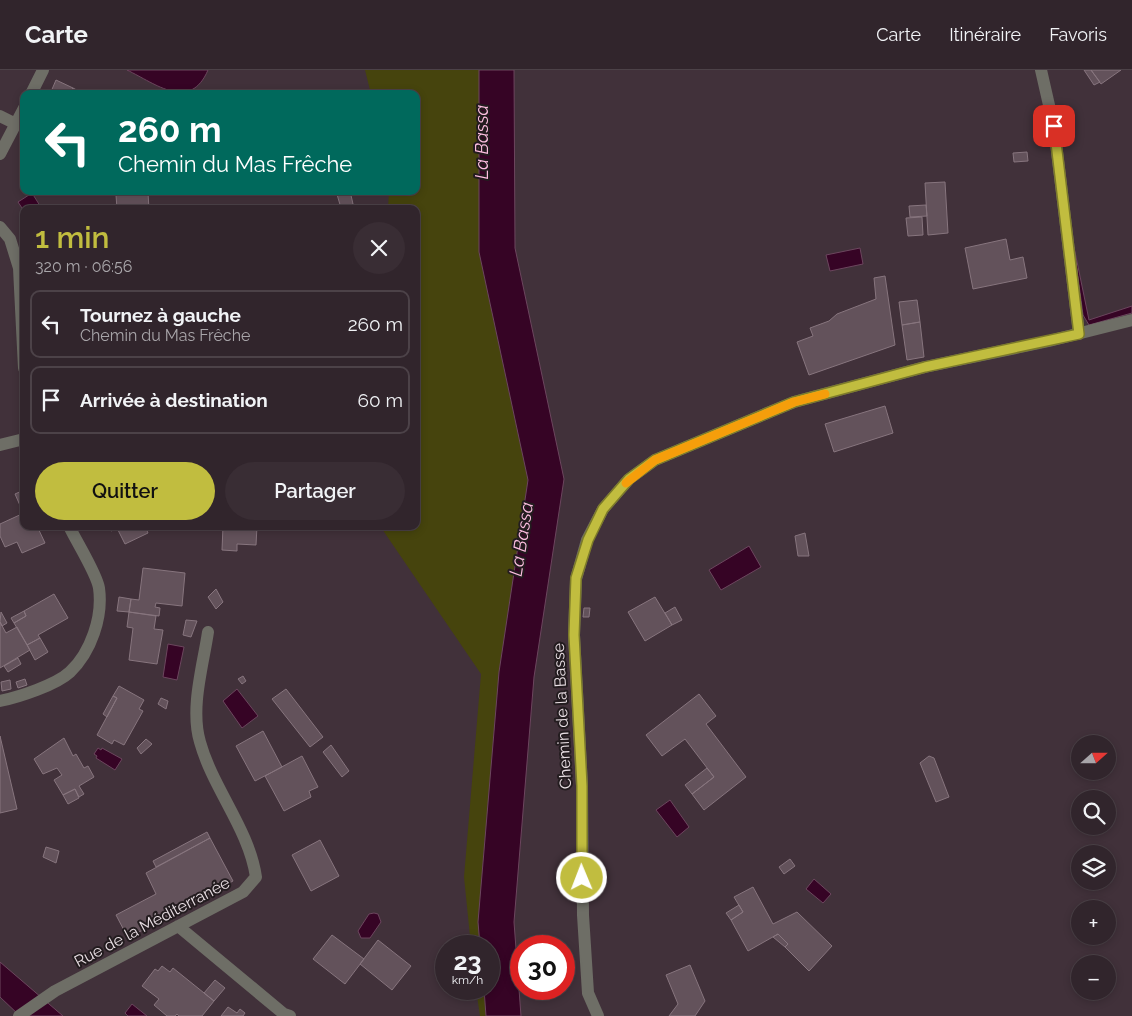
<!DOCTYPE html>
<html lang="fr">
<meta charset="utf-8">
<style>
body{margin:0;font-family:Raleway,sans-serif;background:#392d34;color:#f1f3f6;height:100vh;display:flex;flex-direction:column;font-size:19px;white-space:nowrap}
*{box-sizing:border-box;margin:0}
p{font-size:16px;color:#a8a5a9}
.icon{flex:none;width:28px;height:28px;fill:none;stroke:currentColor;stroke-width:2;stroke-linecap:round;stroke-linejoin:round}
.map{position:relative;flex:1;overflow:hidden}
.sheet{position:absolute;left:20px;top:135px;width:400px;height:325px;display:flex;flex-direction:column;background:#31252c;border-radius:10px;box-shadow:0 2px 8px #0003,0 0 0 1px #4c4248}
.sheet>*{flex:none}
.top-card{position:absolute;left:20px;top:20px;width:400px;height:105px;border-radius:10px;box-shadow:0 2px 8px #0003,0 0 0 1px #4c4248;background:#00695c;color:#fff;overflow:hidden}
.needle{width:32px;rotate:69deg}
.fabs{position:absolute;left:1071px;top:665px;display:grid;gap:10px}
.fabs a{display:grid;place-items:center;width:45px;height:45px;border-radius:50%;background:#31252c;box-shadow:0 2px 8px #0003,0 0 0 1px #4c4248;font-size:25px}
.speed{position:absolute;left:435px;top:865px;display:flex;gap:10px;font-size:25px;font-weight:700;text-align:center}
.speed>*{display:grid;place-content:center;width:65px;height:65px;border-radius:50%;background:#31252c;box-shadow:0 2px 8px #0003,0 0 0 1px #4c4248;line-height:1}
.speed small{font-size:12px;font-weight:400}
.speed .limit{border:8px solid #d22;background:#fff;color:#111}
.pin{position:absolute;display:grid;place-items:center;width:42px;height:42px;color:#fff;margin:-21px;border-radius:10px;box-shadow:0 2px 8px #0006}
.me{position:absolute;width:55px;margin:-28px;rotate:359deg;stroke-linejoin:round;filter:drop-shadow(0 0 4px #0008)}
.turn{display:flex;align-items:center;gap:18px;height:105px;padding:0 15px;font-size:22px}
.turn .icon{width:65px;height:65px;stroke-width:2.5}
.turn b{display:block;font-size:35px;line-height:42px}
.round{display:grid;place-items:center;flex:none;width:52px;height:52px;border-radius:26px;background:#392d34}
.headline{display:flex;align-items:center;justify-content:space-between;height:85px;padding:0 15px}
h1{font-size:30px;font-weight:600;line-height:38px;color:#c1bd3f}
.cta{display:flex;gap:10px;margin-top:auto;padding:10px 15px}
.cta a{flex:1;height:58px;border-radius:30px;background:#c1bd3f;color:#111;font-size:20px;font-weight:600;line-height:58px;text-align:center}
.cta a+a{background:#392d34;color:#f1f3f6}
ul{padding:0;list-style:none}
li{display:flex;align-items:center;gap:15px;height:68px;margin:0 10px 8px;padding:0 5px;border:2px solid #4c4248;border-radius:10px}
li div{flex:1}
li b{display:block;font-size:19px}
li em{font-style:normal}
header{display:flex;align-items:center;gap:30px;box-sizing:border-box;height:70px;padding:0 25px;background:#31252c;border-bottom:1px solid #4c4248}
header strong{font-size:24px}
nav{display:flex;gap:28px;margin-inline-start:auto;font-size:18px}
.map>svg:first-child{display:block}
</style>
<header>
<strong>Carte</strong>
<nav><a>Carte</a><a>Itinéraire</a><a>Favoris</a></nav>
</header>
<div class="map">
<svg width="1132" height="946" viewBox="0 0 1132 946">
<rect width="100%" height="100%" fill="#41313a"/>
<path fill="#46440d" d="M 365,0 L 479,0 L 479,182 L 528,410 L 499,602 L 478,852 L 480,876 L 471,876 L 464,807 L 481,604 L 380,456 L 416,456 L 416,139 L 388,139 L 389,121 L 416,121 L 416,24 L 371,24 Z
M 476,919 L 484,919 L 486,946 L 480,946 Z"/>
<path fill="#360425" stroke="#6c465e" d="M 127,0 L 208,0 C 190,42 156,14 127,0 Z
M 479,0 L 514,0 L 515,178 L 564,409 L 534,607 L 514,852 L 521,946 L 486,946 L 484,919 L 489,919 L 489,876 L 480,876 L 478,852 L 499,602 L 528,410 L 479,182 Z
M 32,123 L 42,139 L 24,139 L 24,141 L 18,132 Z
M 1074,177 L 1089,250 L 1132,236 L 1132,243 L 1089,255 L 1083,245 Z
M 860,178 L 863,194 L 830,201 L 826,185 Z
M 749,476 L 761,497 L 721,520 L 709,500 Z
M 168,574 L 184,577 L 177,610 L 163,607 Z
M 237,619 L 258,646 L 242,658 L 223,631 Z
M 98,678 L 101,680 L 102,678 L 122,689 L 115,700 L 96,688 L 97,686 L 94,684 Z
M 670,730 L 689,757 L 677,767 L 656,740 Z
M 814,809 L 831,824 L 823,833 L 806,819 Z
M 374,843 L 378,844 L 381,852 L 370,868 L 361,868 L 358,861 L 369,844 Z
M 0,892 L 63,946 L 20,946 L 0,927 Z
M 132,934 L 147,946 L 128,946 L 125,943 Z"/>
<path fill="#63525b" stroke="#87757e" d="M 1084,0 L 1091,0 L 1100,12 L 1094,15 Z
M 1091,0 L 1121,0 L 1101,14 Z
M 56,10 L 73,18 L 70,24 L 50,24 Z
M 73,18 L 84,24 L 70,24 Z
M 1027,82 L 1028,91 L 1014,92 L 1013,83 Z
M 945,112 L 948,163 L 928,165 L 925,113 Z
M 336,121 L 350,121 L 353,134 L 341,138 Z
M 148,123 L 149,139 L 117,139 L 116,125 Z
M 926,135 L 927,146 L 910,147 L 909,136 Z
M 922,147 L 923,165 L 908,166 L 906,148 Z
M 1006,169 L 1010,190 L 1023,187 L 1027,208 L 973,219 L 965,178 Z
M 885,206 L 895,275 L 809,305 L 797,272 L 813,266 L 810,258 L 829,251 L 837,244 L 876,229 L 874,208 Z
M 917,230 L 920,252 L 902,255 L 899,232 Z
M 920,252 L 924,287 L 907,290 L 902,255 Z
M 885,336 L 893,363 L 834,382 L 825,354 Z
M 24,420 L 24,439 L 22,440 L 15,424 Z
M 24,443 L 24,456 L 37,456 L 45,473 L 22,483 L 17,472 L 5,477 L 0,466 L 0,454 Z
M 109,456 L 145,456 L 148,463 L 125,474 L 117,458 L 111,461 Z
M 223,456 L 257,456 L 256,475 L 237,474 L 237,481 L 222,480 Z
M 805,463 L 809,486 L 798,486 L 795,466 Z
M 143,498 L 185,503 L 182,536 L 156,533 L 155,537 L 160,538 L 159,546 L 129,542 L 131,529 L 139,530 Z
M 216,519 L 223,532 L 216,539 L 208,527 Z
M 54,524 L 68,548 L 38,565 L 40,568 L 27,575 L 14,553 L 26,546 L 24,541 Z
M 119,527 L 131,529 L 129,542 L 117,541 Z
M 655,527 L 672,555 L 645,571 L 628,542 Z
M 675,537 L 682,550 L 672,555 L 665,543 Z
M 584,538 L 590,538 L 589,547 L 583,547 Z
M 24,541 L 26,546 L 14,553 L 11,548 Z
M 1,542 L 7,553 L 2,556 L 0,552 Z
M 129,542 L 156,546 L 154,559 L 163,560 L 157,594 L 129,590 L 133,558 L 127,557 Z
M 186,550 L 197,551 L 191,567 L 183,565 Z
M 0,552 L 6,563 L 17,557 L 30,580 L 0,598 Z
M 40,568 L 48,582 L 35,590 L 27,575 Z
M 18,588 L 21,594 L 8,602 L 4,596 Z
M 243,606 L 246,611 L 242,614 L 238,609 Z
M 25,609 L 27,615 L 18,618 L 16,612 Z
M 10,610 L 11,619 L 2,621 L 1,612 Z
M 119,616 L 144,630 L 139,639 L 143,641 L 124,675 L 114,670 L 112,674 L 97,665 L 117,628 L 113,626 Z
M 286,619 L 323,667 L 310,677 L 272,629 Z
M 699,624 L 716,646 L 706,654 L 746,707 L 704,740 L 692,724 L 714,707 L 685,669 L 662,686 L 646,665 Z
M 113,626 L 117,628 L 107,647 L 103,644 Z
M 161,628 L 168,631 L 166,639 L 158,634 Z
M 263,661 L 282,697 L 255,711 L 236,676 Z
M 0,666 L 17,739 L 0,743 Z
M 64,668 L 73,686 L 76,684 L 84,698 L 88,696 L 94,707 L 79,716 L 84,724 L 79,727 L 75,719 L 63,725 L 54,710 L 62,705 L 57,698 L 43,704 L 34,689 Z
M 146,669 L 152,674 L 141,684 L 137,678 Z
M 331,675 L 349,701 L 342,707 L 323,682 Z
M 302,686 L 318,717 L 309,721 L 311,727 L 284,741 L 265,706 Z
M 929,686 L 934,688 L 949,727 L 936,732 L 920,693 Z
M 707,698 L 714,707 L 692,724 L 685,715 Z
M 75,719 L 79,728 L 68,734 L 63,725 Z
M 207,762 L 210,768 L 156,797 L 153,791 Z
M 210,768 L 233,811 L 128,868 L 116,845 L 156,824 L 146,803 Z
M 320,770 L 339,806 L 311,821 L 292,785 Z
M 46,777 L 59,781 L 56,793 L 43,787 Z
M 790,789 L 795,796 L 784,804 L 779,797 Z
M 753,817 L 773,854 L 797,842 L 832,876 L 809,901 L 785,877 L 788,874 L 778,864 L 748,881 L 731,850 L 743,842 L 734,827 Z
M 739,835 L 743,842 L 731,850 L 726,843 Z
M 778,864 L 788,874 L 785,877 L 773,867 Z
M 332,865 L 364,889 L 345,914 L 313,889 Z
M 378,870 L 411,896 L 392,920 L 360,894 Z
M 690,895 L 705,931 L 695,946 L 669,946 L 678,934 L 666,905 Z
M 162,896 L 170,902 L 173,898 L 214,931 L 202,946 L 179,946 L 177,944 L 175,946 L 167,946 L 154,935 L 159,929 L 142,916 L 155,899 L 158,901 Z
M 215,910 L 225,918 L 214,931 L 204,923 Z
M 228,937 L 237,943 L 240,939 L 245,943 L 243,946 L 221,946 Z"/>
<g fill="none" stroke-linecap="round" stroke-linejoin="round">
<path stroke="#6e6e66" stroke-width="12" d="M 1041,0 L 1054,57 L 1079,264
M 31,24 L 43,0
M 0,46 L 16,54
M 0,84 L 24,38
M 0,157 L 10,169 L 19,198 L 24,298
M 0,375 L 24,369
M 0,631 C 19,627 56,615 70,602 C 91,582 103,547 99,518 C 97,504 76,471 69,456
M 178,856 L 284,944 L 290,946
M 19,946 L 55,921 L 243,822 L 256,807 C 249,759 213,719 200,672 C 190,638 203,596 208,562
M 598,946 L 588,923 L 583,845 L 582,716 L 574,565 L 576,509 L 587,470 L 603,439 L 629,409 L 655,390 L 794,332 L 925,297 L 1049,271 L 1132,250"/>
</g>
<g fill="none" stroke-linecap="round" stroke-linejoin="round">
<g stroke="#7d7b29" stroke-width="12">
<path id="route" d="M 582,808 L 582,716 L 574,565 L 576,508 L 588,470 L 603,439 L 629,409 L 655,390 L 794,332 L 925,297 L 1079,264 L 1054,56"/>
</g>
<use href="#route" stroke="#c1bd3f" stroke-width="9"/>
<path stroke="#f59e0b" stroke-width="9" d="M 626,413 L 655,390 L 794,332 L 825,324"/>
</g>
<g text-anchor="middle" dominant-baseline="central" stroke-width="4" stroke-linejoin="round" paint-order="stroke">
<g font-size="16" fill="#e9dfe4" stroke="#231c1f">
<text transform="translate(562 646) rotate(-93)">Chemin de la Basse</text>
<text transform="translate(152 852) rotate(-28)">Rue de la Méditerranée</text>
</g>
<g font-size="18" font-style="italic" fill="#fdbee0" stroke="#231c1f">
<text transform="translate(481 72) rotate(-90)">La Bassa</text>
<text transform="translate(521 469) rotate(-81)">La Bassa</text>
</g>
</g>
</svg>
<div class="fabs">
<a><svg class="needle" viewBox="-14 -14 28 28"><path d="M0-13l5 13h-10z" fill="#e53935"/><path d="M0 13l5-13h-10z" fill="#a8a5a9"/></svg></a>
<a><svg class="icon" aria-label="search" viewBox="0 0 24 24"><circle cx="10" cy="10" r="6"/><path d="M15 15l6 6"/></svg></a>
<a><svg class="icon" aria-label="layers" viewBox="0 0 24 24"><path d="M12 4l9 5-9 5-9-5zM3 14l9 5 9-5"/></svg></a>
<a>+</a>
<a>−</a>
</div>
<div class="speed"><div>23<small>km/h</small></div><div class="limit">30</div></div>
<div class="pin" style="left:1054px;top:56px;background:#d93025"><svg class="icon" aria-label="arrive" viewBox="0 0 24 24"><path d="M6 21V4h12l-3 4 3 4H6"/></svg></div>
<svg class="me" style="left:582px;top:808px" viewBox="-20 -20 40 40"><circle r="17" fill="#c1bd3f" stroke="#fff" stroke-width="3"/><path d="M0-11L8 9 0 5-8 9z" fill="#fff"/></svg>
<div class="top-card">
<div class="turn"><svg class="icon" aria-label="left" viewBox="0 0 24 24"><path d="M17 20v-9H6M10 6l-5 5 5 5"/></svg><div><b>260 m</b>Chemin du Mas Frêche</div></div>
</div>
<section class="sheet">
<div class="headline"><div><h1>1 min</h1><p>320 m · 06:56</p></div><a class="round"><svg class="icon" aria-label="close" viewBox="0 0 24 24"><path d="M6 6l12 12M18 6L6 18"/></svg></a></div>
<ul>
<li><svg class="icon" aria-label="left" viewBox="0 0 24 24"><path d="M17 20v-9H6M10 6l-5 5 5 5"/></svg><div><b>Tournez à gauche</b><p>Chemin du Mas Frêche</p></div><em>260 m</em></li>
<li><svg class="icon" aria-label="arrive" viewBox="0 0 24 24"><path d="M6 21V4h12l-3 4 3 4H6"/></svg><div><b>Arrivée à destination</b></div><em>60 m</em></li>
</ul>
<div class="cta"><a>Quitter</a><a>Partager</a></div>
</section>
</div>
